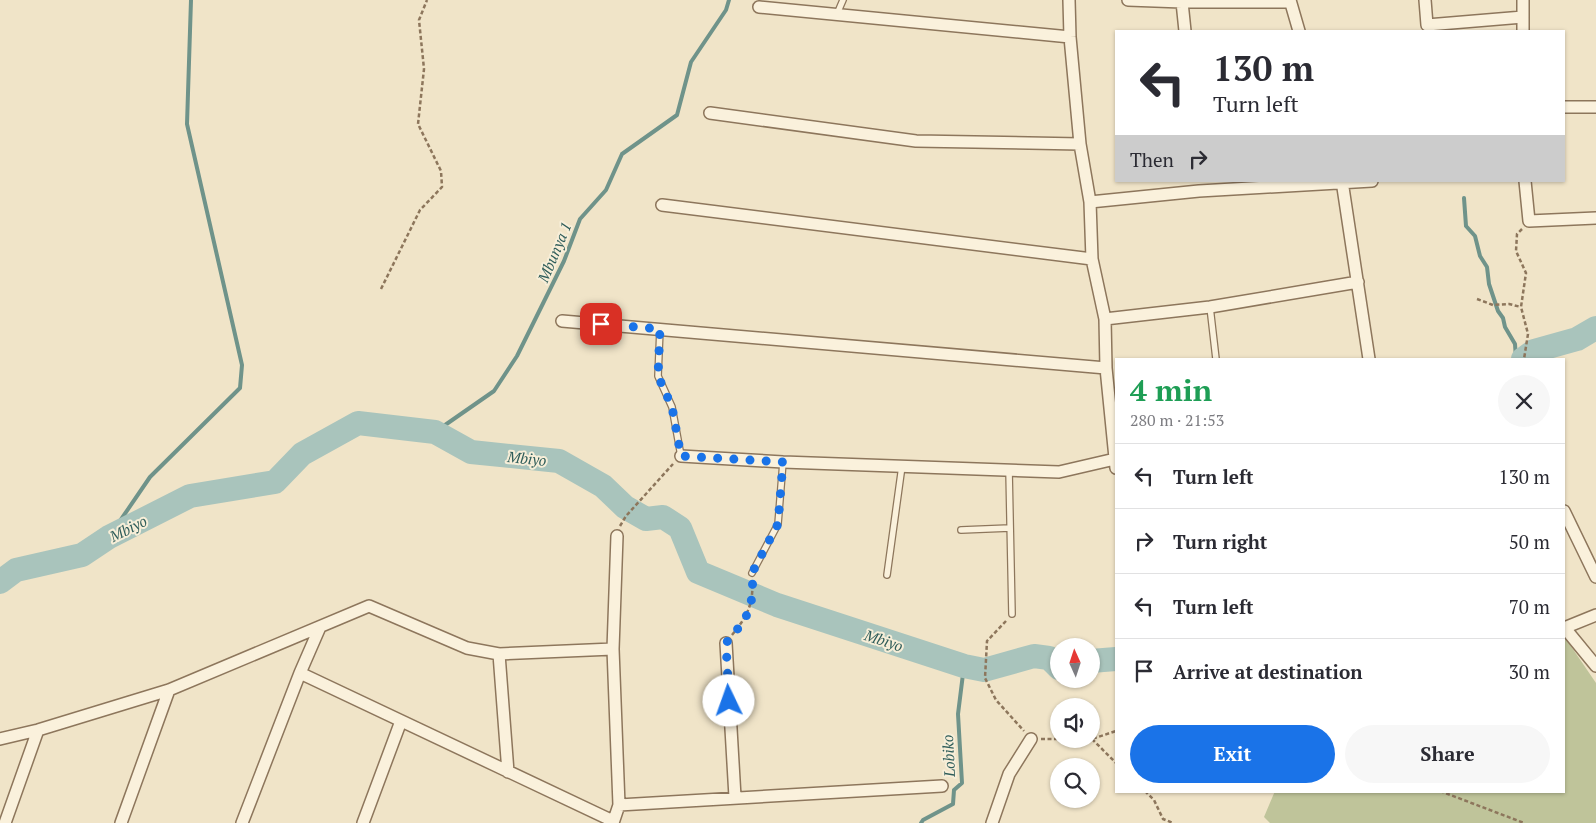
<!DOCTYPE html>
<meta charset="utf-8">
<style>
body{margin:0;font-family:"PT Serif",serif;background:#f7f7f7;color:#2b2b33;height:100vh;display:flex;flex-direction:column;font-size:19px;white-space:nowrap}
*{box-sizing:border-box;margin:0}
p{font-size:16px;color:#7c7c81}
.icon{flex:none;width:28px;height:28px;fill:none;stroke:currentColor;stroke-width:2;stroke-linecap:round;stroke-linejoin:round}
.map{position:relative;flex:1;overflow:hidden}
.panel{position:absolute;left:1115px;top:358px;width:450px;height:435px;display:flex;flex-direction:column;background:#fff;border-radius:0px;box-shadow:0 1px 4px #0004}
.panel>*{flex:none}
.top-card{position:absolute;left:1115px;top:30px;width:450px;height:152px;border-radius:0px;box-shadow:0 1px 4px #0004;background:#fff;color:#2b2b33;overflow:hidden}
.needle{width:32px;rotate:357deg}
.buttons{position:absolute;left:1050px;top:638px;display:grid;gap:10px}
.buttons a{display:grid;place-items:center;width:50px;height:50px;border-radius:50%;background:#fff;box-shadow:0 1px 4px #0004;font-size:25px}
.pin{position:absolute;display:grid;place-items:center;width:42px;height:42px;color:#fff;margin:-21px;border-radius:10px;box-shadow:0 2px 8px #0006}
.me{position:absolute;width:55px;margin:-28px;rotate:357deg;stroke-linejoin:round;filter:drop-shadow(0 0 4px #0008)}
.turn{display:flex;align-items:center;gap:18px;height:105px;padding:0 15px;font-size:22px}
.turn .icon{width:65px;height:65px;stroke-width:2.5}
.turn b{display:block;font-size:35px;line-height:42px}
.then{display:flex;align-items:center;height:48px;padding:0 15px;background:#0003;gap:10px;font-size:19px}
.round{display:grid;place-items:center;flex:none;width:52px;height:52px;border-radius:26px;background:#f7f7f7}
.overview{display:flex;align-items:center;justify-content:space-between;height:85px;padding:0 15px}
h1{font-size:30px;font-weight:600;line-height:38px;color:#1e9e55}
.action{display:flex;gap:10px;margin-top:auto;padding:10px 15px}
.action a{flex:1;height:58px;border-radius:30px;background:#1a73e8;color:#fff;font-size:20px;font-weight:600;line-height:58px;text-align:center}
.action a+a{background:#f7f7f7;color:#2b2b33}
ul{padding:0;list-style:none}
li{display:flex;align-items:center;gap:15px;height:65px;padding:0 15px;border-top:1px solid #e1e1e2}
li div{flex:1}
li b{display:block;font-size:19px}
li em{font-style:normal}
.map>svg:first-child{display:block}
</style>
<div class="map">
<svg width="1596" height="823" viewBox="0 0 1596 823">
<rect width="100%" height="100%" fill="#f0e4c8"/>
<path fill="#bfc49a" d="M 1564,636 L 1596,683 L 1596,823 L 1270,823 L 1264,817 L 1275,791 L 1564,791 Z"/>
<g fill="none" stroke-linecap="round" stroke-linejoin="round">
<path stroke="#6f938a" stroke-width="4" d="M 1464,198 L 1466,226 L 1475,236 L 1480,256 L 1487,267 L 1489,284 L 1498,311 L 1503,318 L 1505,327 L 1515,344 L 1516,359
M 435,432 L 494,391 L 517,356 L 564,261 L 580,219 L 606,190 L 622,154 L 677,115 L 691,62 L 726,10 L 729,0
M 109,537 L 150,477 L 240,388 L 242,365 L 187,124 L 191,0
M 921,823 L 923,820 L 953,804 L 954,790 L 962,783 L 958,714 L 964,666"/>
<path stroke="#a9c4bc" stroke-width="24" d="M 1523,359 L 1534,351 L 1577,339 L 1596,328
M 0,582 L 16,570 L 82,555 L 109,537 L 190,496 L 275,482 L 302,454 L 358,423 L 435,432 L 471,452 L 559,461 L 603,486 L 625,507 L 646,519 L 663,517 L 680,528 L 698,572 L 777,605 L 964,666 L 984,670 L 1034,656 L 1049,658 L 1059,668
M 1091,661 L 1116,659"/>
<g stroke="#8d765c" stroke-width="8">
<path id="service" d="M 837,14 L 843,0
M 1210,307 L 1216,359
M 660,329 L 658,376 L 672,407 L 681,456
M 1009,470 L 1012,614
M 961,530 L 1010,528
M 752,573 L 778,524 L 783,462
M 887,575 L 902,466"/>
</g>
<g stroke="#8d765c" stroke-width="14">
<path id="minor" d="M 1069,0 L 1070,37 L 1080,144 L 1090,202 L 1092,259 L 1105,319 L 1106,368 L 1116,468
M 1128,0 L 1182,2 L 1290,2
M 1290,0 L 1299,31
M 1425,0 L 1427,25 L 1523,17
M 1523,0 L 1523,31
M 1182,2 L 1185,31
M 759,7 L 1070,37
M 1564,107 L 1596,107
M 710,113 L 916,141 L 1080,144
M 1342,181 L 1369,359
M 1525,181 L 1529,221 L 1596,218
M 1090,202 L 1199,191 L 1372,181
M 662,205 L 1092,259
M 1105,319 L 1210,307 L 1358,282
M 562,321 L 1106,368
M 681,456 L 783,462 L 1059,472 L 1115,459
M 1564,511 L 1596,577
M 1564,627 L 1596,666
M 1564,628 L 1596,615
M 726,643 L 735,797
M 499,654 L 508,772
M 300,673 L 613,821
M 0,739 L 38,730 L 169,690 L 369,606 L 467,648 L 499,654 L 613,649
M 619,805 L 942,786
M 5,823 L 38,730
M 121,823 L 169,690
M 242,823 L 300,673 L 320,627
M 363,823 L 401,721
M 613,823 L 619,805 L 613,649 L 617,536
M 992,823 L 1009,774 L 1031,739"/>
</g>
<path stroke="#8d765c" stroke-width="2.5" stroke-dasharray="4 2.5" stroke-linecap="butt" d="M 1522,229 L 1517,234 L 1516,251 L 1526,273 L 1521,307 L 1528,334 L 1524,359
M 381,289 L 420,210 L 442,187 L 441,171 L 418,124 L 424,69 L 419,20 L 427,0
M 1477,299 L 1493,305 L 1509,304 L 1521,307
M 620,526 L 626,516 L 673,464
M 1006,621 L 987,641 L 985,678 L 996,700 L 1024,731
M 732,635 C 746,618 754,604 752,582
M 1041,739 L 1092,739 L 1116,731
M 1092,739 L 1116,763
M 1145,791 L 1154,800 L 1163,819 L 1173,823
M 1440,791 L 1524,823"/>
<use href="#service" stroke="#faf1dc" stroke-width="5.5"/>
<use href="#minor" stroke="#faf1dc" stroke-width="11"/>
</g>
<g fill="none" stroke-linecap="round" stroke-linejoin="round">
<path stroke="#1a73e8" stroke-width="9" stroke-dasharray="0 16.2" d="M 601,324 L 660,329 L 658,376 L 672,407 L 681,456 L 783,462 L 778,524 L 752,573 L 753,595 L 745,620 L 726,643 L 729,701"/>
</g>
<g text-anchor="middle" dominant-baseline="central" stroke-width="4" stroke-linejoin="round" paint-order="stroke">
<g font-size="15" font-style="italic" fill="#2f5d5a" stroke="#f7eed8">
<text transform="translate(554 252) rotate(-67)">Mbunya 1</text>
<text transform="translate(527 458) rotate(6)">Mbiyo</text>
<text transform="translate(128 528) rotate(-27)">Mbiyo</text>
<text transform="translate(884 640) rotate(18)">Mbiyo</text>
<text transform="translate(948 756) rotate(-93)">Lobiko</text>
</g>
</g>
</svg>
<div class="buttons">
<a><svg class="needle" viewBox="-14 -14 28 28"><path d="M0-13l5 13h-10z" fill="#e53935"/><path d="M0 13l5-13h-10z" fill="#7c7c81"/></svg></a>
<a><svg class="icon" aria-label="sound" viewBox="0 0 24 24"><path d="M4 9h4l5-4v14l-5-4H4zM17 9q2 3 0 6"/></svg></a>
<a><svg class="icon" aria-label="search" viewBox="0 0 24 24"><circle cx="10" cy="10" r="6"/><path d="M15 15l6 6"/></svg></a>
</div>
<div class="pin" style="left:601px;top:324px;background:#d93025"><svg class="icon" aria-label="arrive" viewBox="0 0 24 24"><path d="M6 21V4h12l-3 4 3 4H6"/></svg></div>
<svg class="me" style="left:729px;top:701px" viewBox="-20 -20 40 40"><circle r="19" fill="#fff"/><path d="M0-13L10 11 0 6-10 11z" fill="#1a73e8"/></svg>
<div class="top-card">
<div class="turn"><svg class="icon" aria-label="left" viewBox="0 0 24 24"><path d="M17 20v-9H6M10 6l-5 5 5 5"/></svg><div><b>130 m</b>Turn left</div></div>
<div class="then">Then<svg class="icon" aria-label="right" viewBox="0 0 24 24"><path d="M7 20v-9h11M14 6l5 5-5 5"/></svg></div>
</div>
<section class="panel">
<div class="overview"><div><h1>4 min</h1><p>280 m · 21:53</p></div><a class="round"><svg class="icon" aria-label="close" viewBox="0 0 24 24"><path d="M6 6l12 12M18 6L6 18"/></svg></a></div>
<ul>
<li><svg class="icon" aria-label="left" viewBox="0 0 24 24"><path d="M17 20v-9H6M10 6l-5 5 5 5"/></svg><div><b>Turn left</b></div><em>130 m</em></li>
<li><svg class="icon" aria-label="right" viewBox="0 0 24 24"><path d="M7 20v-9h11M14 6l5 5-5 5"/></svg><div><b>Turn right</b></div><em>50 m</em></li>
<li><svg class="icon" aria-label="left" viewBox="0 0 24 24"><path d="M17 20v-9H6M10 6l-5 5 5 5"/></svg><div><b>Turn left</b></div><em>70 m</em></li>
<li><svg class="icon" aria-label="arrive" viewBox="0 0 24 24"><path d="M6 21V4h12l-3 4 3 4H6"/></svg><div><b>Arrive at destination</b></div><em>30 m</em></li>
</ul>
<div class="action"><a>Exit</a><a>Share</a></div>
</section>
</div>
